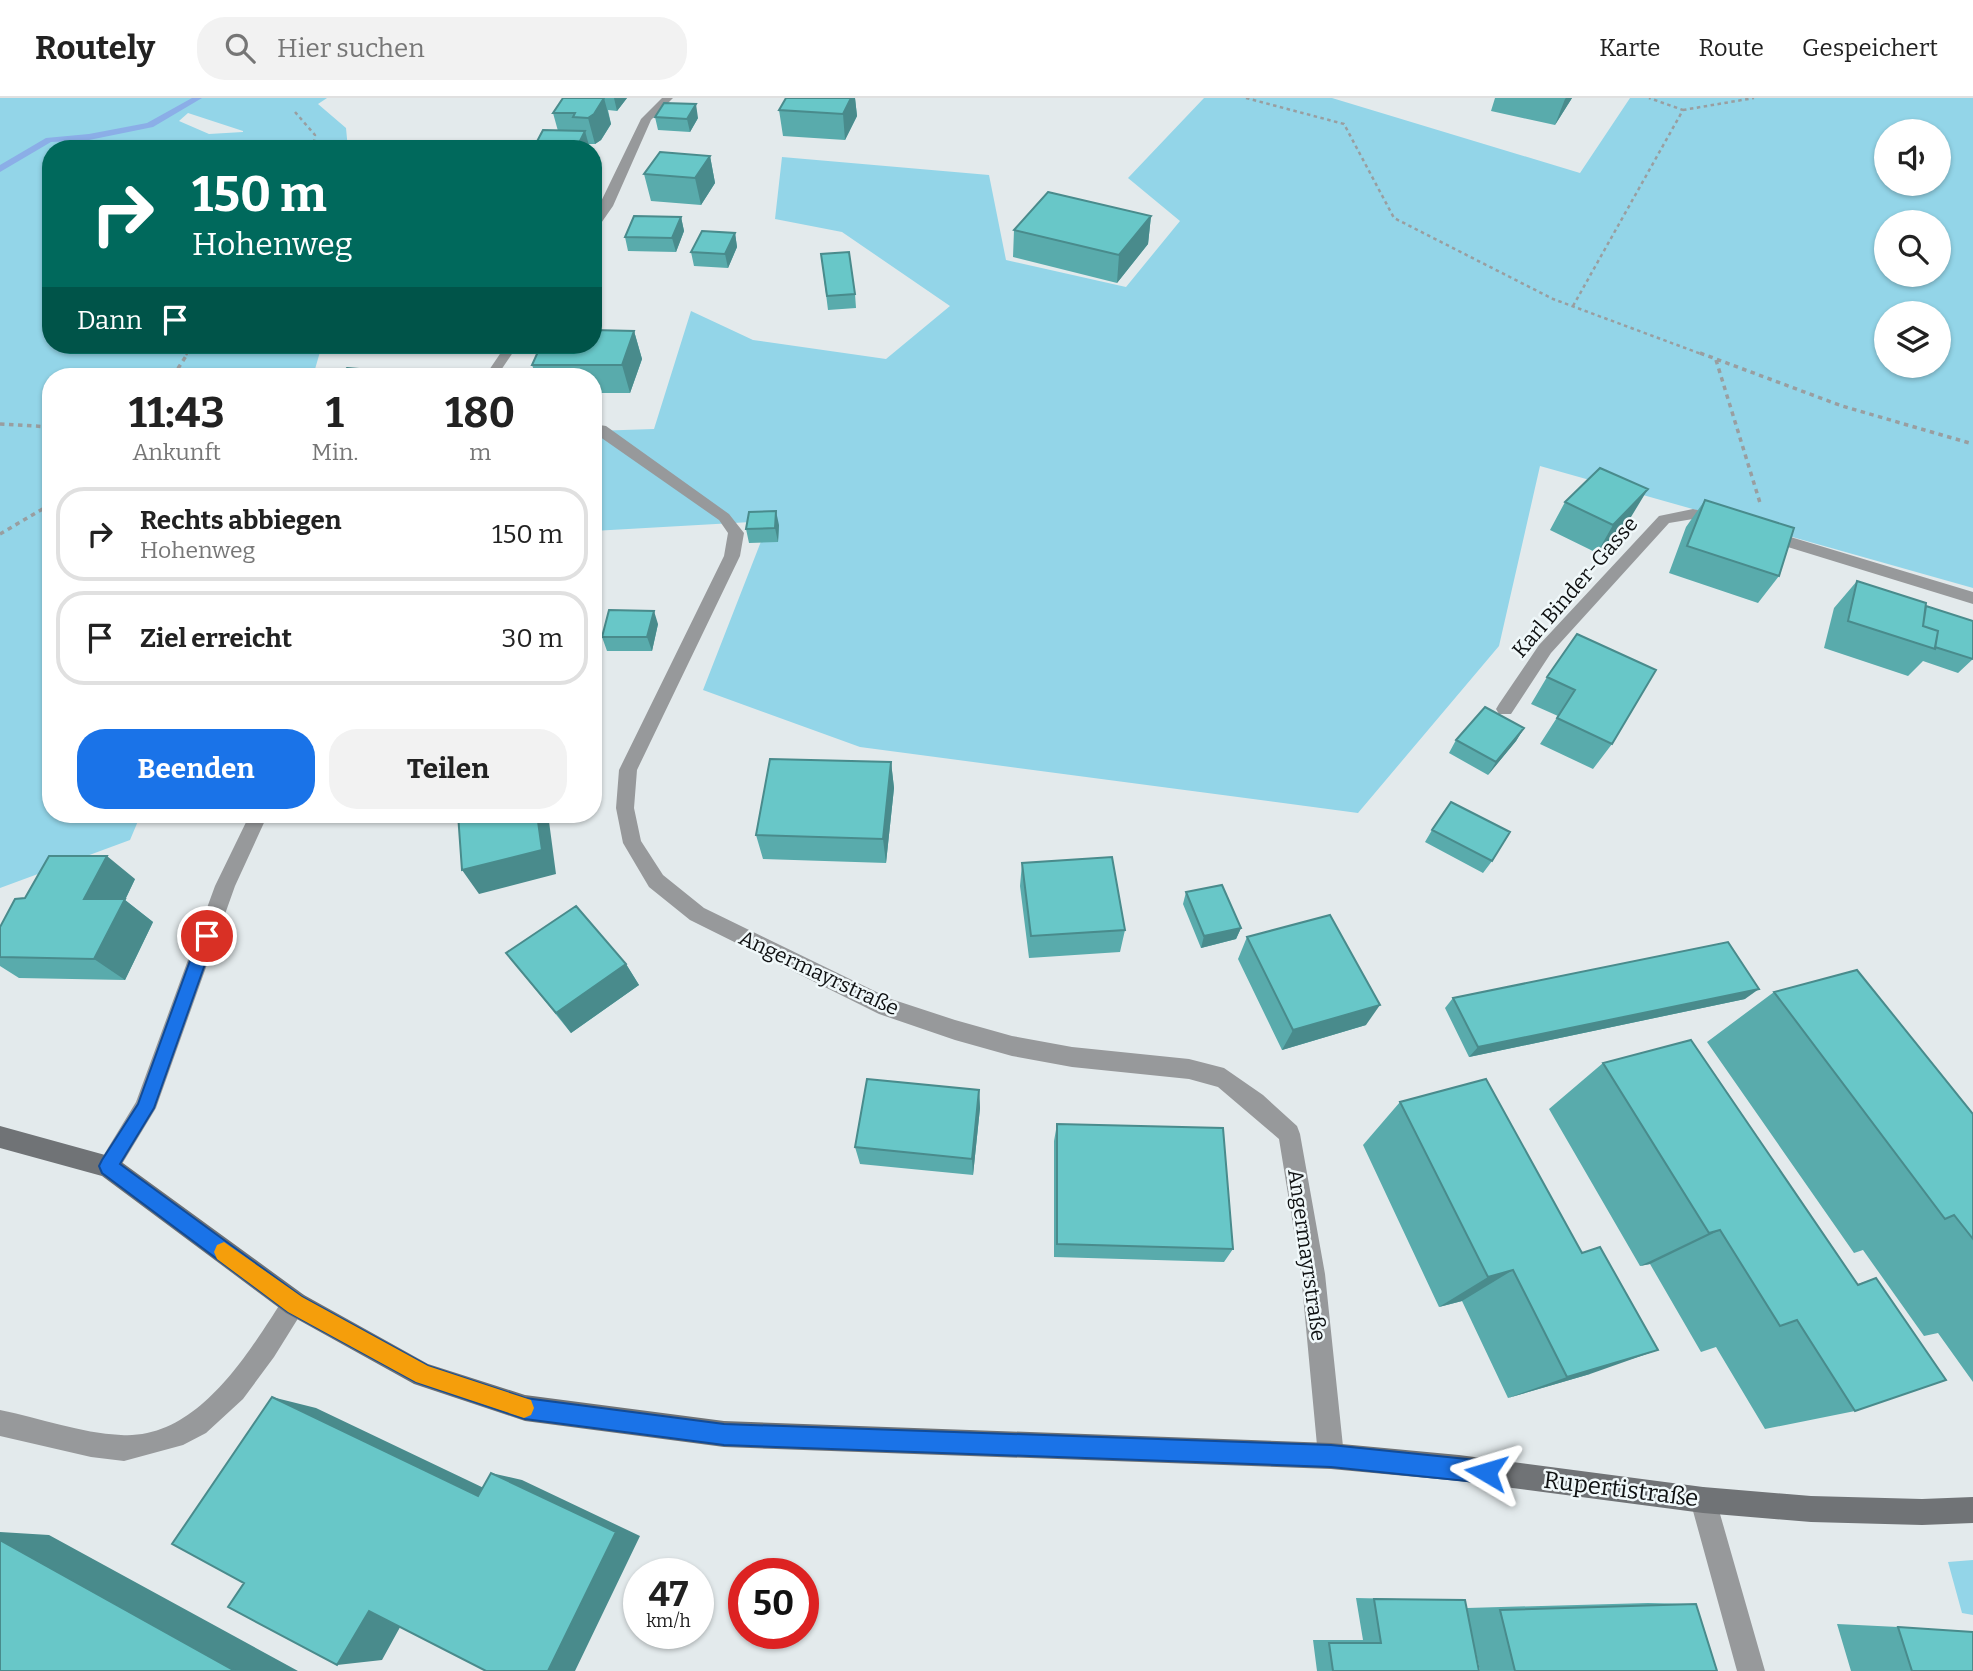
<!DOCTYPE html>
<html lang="de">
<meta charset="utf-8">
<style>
body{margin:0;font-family:Bitter,serif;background:#f2f2f2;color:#222;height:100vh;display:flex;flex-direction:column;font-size:26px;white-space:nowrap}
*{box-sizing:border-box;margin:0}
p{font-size:23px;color:#767676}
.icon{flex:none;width:38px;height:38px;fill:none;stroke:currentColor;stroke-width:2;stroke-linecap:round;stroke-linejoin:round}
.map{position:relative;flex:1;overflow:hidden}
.side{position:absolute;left:42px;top:270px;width:560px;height:455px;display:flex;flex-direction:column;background:#fff;border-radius:28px;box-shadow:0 2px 5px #0004}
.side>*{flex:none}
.top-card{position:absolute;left:42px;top:42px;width:560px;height:214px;border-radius:28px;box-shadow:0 2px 5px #0004;background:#00695c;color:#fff;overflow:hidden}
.controls{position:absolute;left:1874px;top:21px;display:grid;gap:14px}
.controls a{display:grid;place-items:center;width:77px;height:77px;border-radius:50%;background:#fff;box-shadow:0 2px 5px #0004;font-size:35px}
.speed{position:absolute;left:623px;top:1460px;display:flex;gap:14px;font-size:35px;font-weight:700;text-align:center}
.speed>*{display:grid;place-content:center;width:91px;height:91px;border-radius:50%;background:#fff;box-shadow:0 2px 5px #0004;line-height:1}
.speed small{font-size:18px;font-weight:400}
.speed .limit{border:10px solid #d22;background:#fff;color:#111}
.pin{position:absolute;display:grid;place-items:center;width:60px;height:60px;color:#fff;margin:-30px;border:4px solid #fff;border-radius:50%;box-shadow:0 2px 7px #0007}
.me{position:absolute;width:77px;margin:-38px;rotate:277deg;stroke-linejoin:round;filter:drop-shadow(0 0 5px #0008)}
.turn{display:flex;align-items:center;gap:24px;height:147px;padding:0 35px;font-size:32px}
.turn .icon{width:91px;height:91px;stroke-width:2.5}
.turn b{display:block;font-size:49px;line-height:60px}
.then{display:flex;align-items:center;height:66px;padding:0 35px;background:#0003;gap:14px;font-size:26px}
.eta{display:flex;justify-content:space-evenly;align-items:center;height:119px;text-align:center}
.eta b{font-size:42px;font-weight:700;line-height:49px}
.cta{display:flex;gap:14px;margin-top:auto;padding:14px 35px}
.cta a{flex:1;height:80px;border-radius:28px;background:#1a73e8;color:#fff;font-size:28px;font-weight:700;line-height:80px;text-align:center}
.cta a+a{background:#f2f2f2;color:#222}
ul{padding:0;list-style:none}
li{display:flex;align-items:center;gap:21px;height:94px;margin:0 14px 10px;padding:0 21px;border:4px solid #e0e0e0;border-radius:28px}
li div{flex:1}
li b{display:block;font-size:26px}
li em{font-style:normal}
header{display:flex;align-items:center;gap:42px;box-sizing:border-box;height:98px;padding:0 35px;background:#fff;border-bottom:2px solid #e0e0e0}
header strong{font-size:33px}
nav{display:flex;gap:38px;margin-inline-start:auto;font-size:24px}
.search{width:490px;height:63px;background:#f2f2f2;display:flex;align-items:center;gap:18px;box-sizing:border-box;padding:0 24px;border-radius:28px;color:#767676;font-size:26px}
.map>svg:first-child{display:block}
</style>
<header>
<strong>Routely</strong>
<div class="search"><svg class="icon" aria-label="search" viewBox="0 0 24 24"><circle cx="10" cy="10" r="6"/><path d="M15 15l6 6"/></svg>Hier suchen</div>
<nav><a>Karte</a><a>Route</a><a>Gespeichert</a></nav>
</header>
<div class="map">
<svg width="1973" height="1573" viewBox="0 0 1973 1573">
<rect width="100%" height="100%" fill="#e3eaec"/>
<path fill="#93d5e8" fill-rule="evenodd" d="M 0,0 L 327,0 L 318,6 L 346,30 L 348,51 L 51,51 L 51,247 L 322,247 L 313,278 L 51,278 L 51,716 L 141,716 L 130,742 L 0,790 ZM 188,15 L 243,33 L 243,34 L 209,36 L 179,23 Z
M 1204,0 L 1332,0 L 1580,75 L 1630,0 L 1973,0 L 1973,490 L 1540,368 L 1499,548 L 1358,715 L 860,649 L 703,592 L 769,423 L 593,433 L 593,333 L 654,331 L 691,213 L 753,242 L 886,261 L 950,208 L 842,134 L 775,121 L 782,59 L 989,77 L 1006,162 L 1126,189 L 1180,123 L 1128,80 ZM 1886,33 L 1939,33 L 1939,86 L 1886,86 ZM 1886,124 L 1939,124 L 1939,177 L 1886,177 ZM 1886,215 L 1939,215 L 1939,268 L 1886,268 Z
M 1973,1462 L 1973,1517 L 1962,1515 L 1948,1464 Z"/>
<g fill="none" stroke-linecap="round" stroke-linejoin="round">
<path fill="#8baee7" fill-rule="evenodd" d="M 192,0 L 202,0 L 153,29 L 89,42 L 51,44 L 0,74 L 0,67 L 46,40 L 89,36 L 147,25 Z"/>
<path stroke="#999ea0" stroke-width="2.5" stroke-dasharray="3.5 3.5" stroke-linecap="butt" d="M 1246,0 L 1344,26 L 1394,120 L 1553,201 L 1704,257
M 1683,12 L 1754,0
M 295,14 L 315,37 L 313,51
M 1573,208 L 1683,12 L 1649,0
M 186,257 L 193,247"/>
<path stroke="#999ea0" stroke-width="3.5" stroke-dasharray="4.5 4.5" stroke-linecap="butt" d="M 1700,255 L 1842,308 L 1973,346
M 1716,262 L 1761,408
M 173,278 L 188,255
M 0,326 L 51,329
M 0,436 L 51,406"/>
<path fill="#97999b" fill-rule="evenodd" d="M 250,716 L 268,716 L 235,788 L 156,1010 L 116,1076 L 108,1079 L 100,1076 L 97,1068 L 136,1004 L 215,788 Z"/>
<path fill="#97999b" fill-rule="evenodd" d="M 662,0 L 673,0 L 651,22 L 613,108 L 597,131 L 593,132 L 593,120 L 641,21 Z
M 506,247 L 518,247 L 497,278 L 485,278 Z
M 593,326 L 606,328 L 729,416 L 744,435 L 740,458 L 637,672 L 634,710 L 641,743 L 663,777 L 704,810 L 891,901 L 955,922 L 1012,938 L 1072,949 L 1189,961 L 1224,970 L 1263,997 L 1297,1028 L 1300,1036 L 1325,1176 L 1344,1358 L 1340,1367 L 1331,1371 L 1322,1367 L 1318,1358 L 1301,1176 L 1279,1041 L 1218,989 L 1189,981 L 1072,969 L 1012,958 L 955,942 L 879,916 L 690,822 L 649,789 L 623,745 L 616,710 L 619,672 L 724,458 L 728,435 L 719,422 L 593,334 Z
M 1693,411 L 1723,418 L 1726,421 L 1718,426 L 1693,421 L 1669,425 L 1551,555 L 1511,616 L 1499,616 L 1496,611 L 1499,606 L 1539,547 L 1659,418 Z
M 1767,432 L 1973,494 L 1973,506 L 1762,441 L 1759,437 Z
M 295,1194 L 304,1197 L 307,1206 L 274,1259 L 243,1301 L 206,1335 L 183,1347 L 124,1363 L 91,1359 L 0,1338 L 0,1312 C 40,1320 80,1335 121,1337 C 199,1342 250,1252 286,1197 Z
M 1703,1389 L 1712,1393 L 1716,1402 L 1765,1573 L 1737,1573 L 1690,1402 L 1694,1393 Z"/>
<path fill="#707376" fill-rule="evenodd" d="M 0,1028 L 116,1060 L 304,1197 L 428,1266 L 525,1297 L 724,1323 L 1331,1345 L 1459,1357 L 1703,1389 L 1811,1398 L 1922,1401 L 1973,1399 L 1973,1425 L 1922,1427 L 1811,1424 L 1703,1415 L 1459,1383 L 1331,1371 L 724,1349 L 525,1323 L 414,1286 L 286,1215 L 102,1078 L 0,1050 Z"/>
</g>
<path fill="#59abac" d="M 563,0 L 627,0 L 617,13 L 608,12 L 611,26 L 601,42 L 595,46 L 589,46 L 590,51 L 533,51 L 558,33 L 553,15 Z
M 786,0 L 855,0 L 857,18 L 845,42 L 783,38 L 779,12 Z
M 1495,0 L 1572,0 L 1555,27 L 1491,13 Z
M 655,19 L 698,20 L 690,34 L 658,32 Z
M 710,58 L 715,85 L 701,107 L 651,103 L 644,76 Z
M 1151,118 L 1148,146 L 1117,185 L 1013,159 L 1014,132 Z
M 681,119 L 684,133 L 676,154 L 628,153 L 625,139 Z
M 735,135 L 737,149 L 728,170 L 694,168 L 691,154 Z
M 821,156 L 855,196 L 856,210 L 828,212 Z
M 634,233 L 642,261 L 630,295 L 593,295 L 593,278 L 536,278 L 532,267 Z
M 1705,402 L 1779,478 L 1758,505 L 1669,475 L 1686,429 Z
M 1565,404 L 1631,419 L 1597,455 L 1550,432 Z
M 779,427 L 778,444 L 749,445 L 746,431 Z
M 1857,483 L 1926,508 L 1973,561 L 1958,575 L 1923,563 L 1908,578 L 1824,550 L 1834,510 Z
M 658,526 L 652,553 L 607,553 L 602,539 Z
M 1577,536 L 1612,646 L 1593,671 L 1540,646 L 1558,618 L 1531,606 L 1547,579 Z
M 1524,630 L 1516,643 L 1488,677 L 1449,655 L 1456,642 Z
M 891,664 L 894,690 L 886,765 L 763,761 L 756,737 Z
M 1432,732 L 1492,763 L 1483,775 L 1425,744 Z
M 1022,765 L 1125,832 L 1120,854 L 1029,860 L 1020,788 Z
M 135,781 L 125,802 L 153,824 L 125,882 L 19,880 L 0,868 L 0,829 L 25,800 Z
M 1186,794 L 1241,830 L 1236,841 L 1201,850 L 1183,806 Z
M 1247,839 L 1366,927 L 1282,952 L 1238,861 Z
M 506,855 L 626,866 L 639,887 L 571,935 Z
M 1774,894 L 1973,1016 L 1973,1284 L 1938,1235 L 1924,1238 L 1863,1152 L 1854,1155 L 1707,944 Z
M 1453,900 L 1745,901 L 1469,959 L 1445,910 Z
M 1603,965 L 1858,1186 L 1876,1180 L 1855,1313 L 1765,1331 L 1716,1249 L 1701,1254 L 1650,1166 L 1640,1168 L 1549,1011 Z
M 979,992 L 980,1010 L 973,1077 L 860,1066 L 855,1049 Z
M 1400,1004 L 1582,1155 L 1590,1276 L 1508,1300 L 1462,1203 L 1439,1209 L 1363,1047 Z
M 1057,1026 L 1233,1151 L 1224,1164 L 1054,1159 L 1054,1043 Z
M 1356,1500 L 1443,1502 L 1467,1510 L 1648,1505 L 1696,1506 L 1717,1573 L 1480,1573 L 1473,1543 L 1479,1573 L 1317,1573 L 1313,1542 L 1363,1542 Z
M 1837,1526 L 1898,1529 L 1973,1573 L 1851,1573 Z"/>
<path fill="#498b8c" d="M 604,0 L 611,26 L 601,42 L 595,46 L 588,20 Z
M 614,0 L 627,0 L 617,13 Z
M 851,0 L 855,0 L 857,18 L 845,42 L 843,16 Z
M 1566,0 L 1572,0 L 1555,27 L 1565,1 Z
M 696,6 L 698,20 L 690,34 L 687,21 Z
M 585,33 L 590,51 L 576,51 Z
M 710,58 L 715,85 L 701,107 L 695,80 Z
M 1151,118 L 1148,146 L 1117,185 L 1119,157 Z
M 681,119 L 684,133 L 676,154 L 672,140 Z
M 735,135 L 737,149 L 728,170 L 725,156 Z
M 634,233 L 642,261 L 630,295 L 622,267 Z
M 1648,391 L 1631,419 L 1597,455 L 1613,427 Z
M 776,413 L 779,427 L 778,444 L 775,430 Z
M 654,513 L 658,526 L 652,553 L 647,539 Z
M 1524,630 L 1516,643 L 1488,677 L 1496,664 Z
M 891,664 L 894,690 L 886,765 L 883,741 Z
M 537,716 L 548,716 L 556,776 L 479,796 L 462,772 Z
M 107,758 L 135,781 L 125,802 L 153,824 L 125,882 L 94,861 L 84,801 Z
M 1241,830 L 1236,841 L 1201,850 L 1204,838 Z
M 626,866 L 639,887 L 571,935 L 556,915 Z
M 1759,891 L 1745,901 L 1469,959 L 1478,949 Z
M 1380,907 L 1366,927 L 1282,952 L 1293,932 Z
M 979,992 L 980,1010 L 973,1077 L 972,1061 Z
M 1720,1132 L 1650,1166 L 1640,1168 L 1709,1135 Z
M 1513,1172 L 1462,1203 L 1439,1209 L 1488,1179 Z
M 1658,1252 L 1590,1276 L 1508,1300 L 1567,1279 Z
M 272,1299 L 316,1310 L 511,1403 L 478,1398 Z
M 491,1375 L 522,1382 L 640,1438 L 575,1573 L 548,1573 Z
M 0,1434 L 49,1437 L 298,1573 L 235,1573 L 0,1442 Z
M 410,1511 L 382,1562 L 337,1567 L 369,1513 Z"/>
<path fill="#68c7c8" stroke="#498b8c" stroke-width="2" d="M 563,0 L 604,0 L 594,16 L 588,20 L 573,19 L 575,15 L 553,15 Z
M 786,0 L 851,0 L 843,16 L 779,12 Z
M 664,5 L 696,6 L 687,21 L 655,19 Z
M 543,32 L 585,33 L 576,51 L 533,51 Z
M 660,54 L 710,58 L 695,80 L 644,76 Z
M 1048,94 L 1151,118 L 1119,157 L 1014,132 Z
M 634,118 L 681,119 L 672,140 L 625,139 Z
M 702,133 L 735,135 L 725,156 L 691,154 Z
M 849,154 L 855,196 L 827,198 L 821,156 Z
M 593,232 L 634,233 L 622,267 L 532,267 L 541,247 L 593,247 Z
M 347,270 L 421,276 L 419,278 L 340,278 Z
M 1600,370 L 1648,391 L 1613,427 L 1565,404 Z
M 1705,402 L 1794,430 L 1779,478 L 1687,448 Z
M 776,413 L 775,430 L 746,431 L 749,414 Z
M 1857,483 L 1926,505 L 1923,528 L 1938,533 L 1935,551 L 1848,523 Z
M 1926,508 L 1973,523 L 1973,561 L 1935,549 L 1938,533 L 1923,528 Z
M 609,512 L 654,513 L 647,539 L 602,539 Z
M 1577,536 L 1656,572 L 1612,646 L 1557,620 L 1575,592 L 1547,579 Z
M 1485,609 L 1524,630 L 1496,664 L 1456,642 Z
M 770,661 L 891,664 L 883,741 L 756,737 Z
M 1451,704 L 1510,734 L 1492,763 L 1432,732 Z
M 458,716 L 537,716 L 542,752 L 462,772 Z
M 49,758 L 107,758 L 84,801 L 125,801 L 94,861 L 0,859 L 0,829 L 15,801 L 25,800 Z
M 1112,759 L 1125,832 L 1031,838 L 1022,765 Z
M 1222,787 L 1241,830 L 1204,838 L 1186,794 Z
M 576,808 L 626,866 L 556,915 L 506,855 Z
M 1330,817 L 1380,907 L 1293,932 L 1247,839 Z
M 1728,844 L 1759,891 L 1478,949 L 1453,900 Z
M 1857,872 L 1973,1016 L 1973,1141 L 1954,1117 L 1945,1121 L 1774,894 Z
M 1691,942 L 1858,1187 L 1876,1180 L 1946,1282 L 1855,1313 L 1797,1222 L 1780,1228 L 1720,1132 L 1709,1135 L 1603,965 Z
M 867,981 L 979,992 L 972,1061 L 855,1049 Z
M 1486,981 L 1582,1155 L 1600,1149 L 1658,1252 L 1567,1279 L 1513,1172 L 1488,1179 L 1400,1004 Z
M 1057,1026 L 1223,1030 L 1233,1151 L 1057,1146 Z
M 272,1299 L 478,1398 L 491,1375 L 616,1434 L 548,1573 L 486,1573 L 369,1513 L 337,1567 L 228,1509 L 244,1485 L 172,1446 Z
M 0,1442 L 235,1573 L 0,1573 Z
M 1374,1501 L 1465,1502 L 1479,1573 L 1333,1573 L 1329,1545 L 1381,1545 Z
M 1696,1506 L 1717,1573 L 1515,1573 L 1500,1512 Z
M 1898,1529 L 1973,1534 L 1973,1573 L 1912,1573 Z"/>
<path fill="#1a73e8" stroke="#114b97" stroke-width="2" d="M 207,830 L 213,833 L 215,838 L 154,1010 L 120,1066 L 302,1199 L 428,1268 L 525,1300 L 724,1326 L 1331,1347 L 1486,1363 L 1494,1366 L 1497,1374 L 1494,1382 L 1486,1385 L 1331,1369 L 724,1347 L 525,1321 L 416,1284 L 288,1214 L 102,1075 L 99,1068 L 102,1062 L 138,1006 L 199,838 L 201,833 Z"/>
<path fill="#f59e0b" d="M 224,1144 L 302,1199 L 428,1268 L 531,1302 L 534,1310 L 531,1317 L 524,1320 L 416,1284 L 288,1214 L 217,1161 L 214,1154 L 217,1147 Z"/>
<g text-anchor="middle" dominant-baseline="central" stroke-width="5" stroke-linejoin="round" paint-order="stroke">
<g font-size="21" fill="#0f1112" stroke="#f0f8fa">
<text transform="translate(1575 489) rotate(-49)">Karl Binder-Gasse</text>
<text transform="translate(819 875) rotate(25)">Angermayrstraße</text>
<text transform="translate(1307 1157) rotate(82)">Angermayrstraße</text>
</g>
<g font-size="24" fill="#0f1112" stroke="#f0f8fa">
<text transform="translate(1621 1391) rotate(7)">Rupertistraße</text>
</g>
</g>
</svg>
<div class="controls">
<a><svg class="icon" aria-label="sound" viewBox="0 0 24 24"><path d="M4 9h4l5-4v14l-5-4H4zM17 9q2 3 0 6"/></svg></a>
<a><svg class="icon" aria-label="search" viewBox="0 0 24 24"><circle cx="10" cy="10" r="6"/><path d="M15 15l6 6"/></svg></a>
<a><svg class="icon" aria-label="layers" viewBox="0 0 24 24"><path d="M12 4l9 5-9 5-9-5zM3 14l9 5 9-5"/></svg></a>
</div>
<div class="speed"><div>47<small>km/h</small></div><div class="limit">50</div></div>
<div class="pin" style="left:207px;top:838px;background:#d93025"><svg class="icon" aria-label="arrive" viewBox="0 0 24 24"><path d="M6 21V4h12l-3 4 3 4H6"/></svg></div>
<svg class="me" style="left:1486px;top:1374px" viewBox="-20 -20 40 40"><path d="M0-17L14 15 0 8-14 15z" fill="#1a73e8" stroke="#fff" stroke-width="4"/></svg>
<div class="top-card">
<div class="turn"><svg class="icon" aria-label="right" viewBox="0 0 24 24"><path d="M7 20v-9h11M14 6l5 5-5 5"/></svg><div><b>150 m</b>Hohenweg</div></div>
<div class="then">Dann<svg class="icon" aria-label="arrive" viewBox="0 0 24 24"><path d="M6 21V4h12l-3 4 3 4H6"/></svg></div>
</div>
<section class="side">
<div class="eta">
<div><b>11:43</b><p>Ankunft</p></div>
<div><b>1</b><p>Min.</p></div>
<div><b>180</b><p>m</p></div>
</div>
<ul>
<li><svg class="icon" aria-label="right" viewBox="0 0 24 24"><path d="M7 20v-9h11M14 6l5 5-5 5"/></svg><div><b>Rechts abbiegen</b><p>Hohenweg</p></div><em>150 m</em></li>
<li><svg class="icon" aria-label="arrive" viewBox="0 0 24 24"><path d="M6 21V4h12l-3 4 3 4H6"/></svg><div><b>Ziel erreicht</b></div><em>30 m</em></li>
</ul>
<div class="cta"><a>Beenden</a><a>Teilen</a></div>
</section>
</div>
